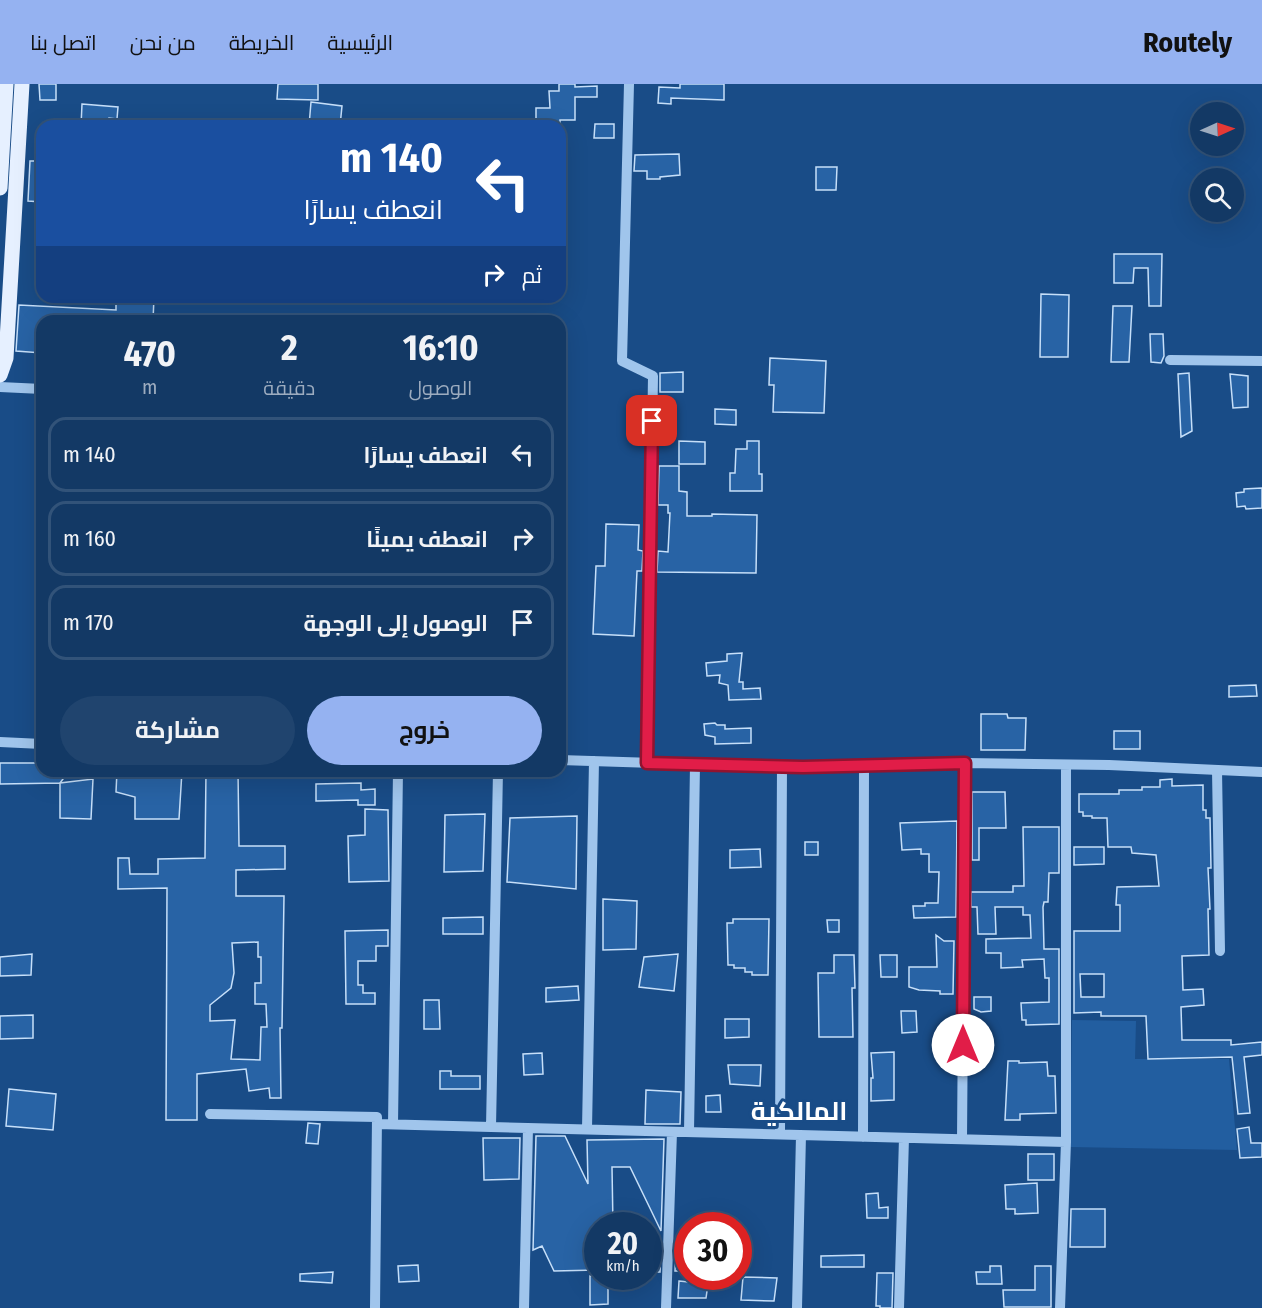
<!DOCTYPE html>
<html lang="ar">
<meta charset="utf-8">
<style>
body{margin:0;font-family:"Fira Sans Condensed",Cairo,sans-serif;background:#20446e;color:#f1f3f6;direction:rtl;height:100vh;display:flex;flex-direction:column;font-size:22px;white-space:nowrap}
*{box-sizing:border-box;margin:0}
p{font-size:20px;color:#9dacbf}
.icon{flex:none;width:33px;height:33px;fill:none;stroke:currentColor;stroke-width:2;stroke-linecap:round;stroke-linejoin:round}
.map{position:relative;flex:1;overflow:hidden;direction:ltr}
.details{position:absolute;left:36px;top:231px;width:530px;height:462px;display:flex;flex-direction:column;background:#133965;border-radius:18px;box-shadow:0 6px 24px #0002,0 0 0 2px #325379;direction:rtl}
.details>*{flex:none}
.hud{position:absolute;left:36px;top:36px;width:530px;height:183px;border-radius:18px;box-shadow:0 6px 24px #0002,0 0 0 2px #325379;direction:rtl;background:#1a4fa0;color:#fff;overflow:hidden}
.needle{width:39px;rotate:87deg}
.controls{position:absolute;left:1190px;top:18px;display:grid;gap:12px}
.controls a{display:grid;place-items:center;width:54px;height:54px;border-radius:50%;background:#133965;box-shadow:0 6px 24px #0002,0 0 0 2px #325379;font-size:30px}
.speed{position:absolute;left:584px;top:1128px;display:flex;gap:12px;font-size:30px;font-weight:700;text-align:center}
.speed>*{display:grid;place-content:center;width:78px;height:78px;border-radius:50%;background:#133965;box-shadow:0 6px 24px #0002,0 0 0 2px #325379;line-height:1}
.speed small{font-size:15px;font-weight:400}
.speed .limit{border:9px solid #d22;background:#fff;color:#111}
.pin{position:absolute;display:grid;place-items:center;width:51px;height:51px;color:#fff;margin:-26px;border-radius:12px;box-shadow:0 3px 9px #0006}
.me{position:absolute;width:66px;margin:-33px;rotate:0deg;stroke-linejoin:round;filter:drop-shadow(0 0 4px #0008)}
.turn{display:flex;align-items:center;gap:21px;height:126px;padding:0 24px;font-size:27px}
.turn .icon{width:78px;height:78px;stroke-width:2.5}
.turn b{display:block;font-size:42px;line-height:51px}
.then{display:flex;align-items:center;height:57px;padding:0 24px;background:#0003;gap:12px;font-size:22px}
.eta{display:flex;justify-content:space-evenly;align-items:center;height:102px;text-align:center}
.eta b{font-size:36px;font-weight:700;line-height:42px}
.action{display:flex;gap:12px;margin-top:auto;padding:12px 24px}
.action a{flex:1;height:69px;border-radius:36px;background:#95b2f1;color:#111;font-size:24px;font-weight:700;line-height:69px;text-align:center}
.action a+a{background:#20446e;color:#f1f3f6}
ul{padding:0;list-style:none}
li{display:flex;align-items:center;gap:18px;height:75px;margin:0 12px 9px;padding:0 12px;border:3px solid #325379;border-radius:18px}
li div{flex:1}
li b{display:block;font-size:22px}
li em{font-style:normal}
header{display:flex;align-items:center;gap:36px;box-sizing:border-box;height:84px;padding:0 30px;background:#95b2f1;color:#111}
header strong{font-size:28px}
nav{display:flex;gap:33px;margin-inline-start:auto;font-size:21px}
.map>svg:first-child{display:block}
</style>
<header>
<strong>Routely</strong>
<nav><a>الرئيسية</a><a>الخريطة</a><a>من نحن</a><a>اتصل بنا</a></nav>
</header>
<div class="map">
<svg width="1262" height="1224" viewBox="0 0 1262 1224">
<rect width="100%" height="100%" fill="#194c87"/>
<path fill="#225ea0" d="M 1072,936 L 1136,937 L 1135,975 L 1229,975 L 1237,1066 L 1070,1063 Z"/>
<path fill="#2863a5" stroke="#c6dff9" stroke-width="1.5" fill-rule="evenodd" d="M 39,0 L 56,0 L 56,16 L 40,16 Z
M 278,0 L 318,0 L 318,16 L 277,15 Z
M 559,0 L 575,0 L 575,3 L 597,2 L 597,13 L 575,13 L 575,36 L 560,36 L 560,42 L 536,42 L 536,24 L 550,24 L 549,7 L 559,7 Z
M 680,0 L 724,0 L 724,16 L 671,14 L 671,20 L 658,19 L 659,3 L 680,4 Z
M 311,18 L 342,22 L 340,42 L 309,42 Z
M 82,20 L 118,23 L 117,35 L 109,34 L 108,42 L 81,42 Z
M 595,40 L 614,40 L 614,54 L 594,54 Z
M 679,70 L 680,91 L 660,93 L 660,95 L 647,95 L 647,87 L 634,87 L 635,71 Z
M 30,77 L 42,77 L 42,118 L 28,117 Z
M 816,83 L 837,83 L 836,106 L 816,106 Z
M 1114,170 L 1162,170 L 1161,222 L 1149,222 L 1148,184 L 1134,184 L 1133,199 L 1114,199 Z
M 1041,210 L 1069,211 L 1068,273 L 1040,273 Z
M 116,213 L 154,213 L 153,237 L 42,237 L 42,269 L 16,267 L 19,221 L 116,226 Z
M 1113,222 L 1132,222 L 1129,278 L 1111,278 Z
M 1150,250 L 1163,250 L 1164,272 L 1161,279 L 1151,278 Z
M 770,274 L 826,277 L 824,329 L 773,328 L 774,301 L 769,301 Z
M 683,288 L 683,308 L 660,308 L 660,289 Z
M 1189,289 L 1192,347 L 1181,353 L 1178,290 Z
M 1230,290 L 1248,292 L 1248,323 L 1233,324 Z
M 715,325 L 736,326 L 736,341 L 715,340 Z
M 679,357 L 705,358 L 705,380 L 679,380 Z
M 747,357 L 759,357 L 759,390 L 762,390 L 762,407 L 730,407 L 730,389 L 735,389 L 736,365 L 747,365 Z
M 659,382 L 679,382 L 679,407 L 687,408 L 687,432 L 712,432 L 712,430 L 757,431 L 756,489 L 657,488 L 658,467 L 668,468 L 670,429 L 668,429 L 668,421 L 658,421 Z
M 1262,404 L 1262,424 L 1246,425 L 1245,422 L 1237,423 L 1236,409 L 1244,408 L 1244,405 Z
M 606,440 L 639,441 L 638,466 L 643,467 L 642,487 L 637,487 L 634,552 L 593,550 L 596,482 L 605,482 Z
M 742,569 L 739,598 L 743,598 L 743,605 L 760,604 L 761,615 L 729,616 L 728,601 L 719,599 L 720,591 L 707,592 L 706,579 L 727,577 L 727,570 Z
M 1256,601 L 1257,612 L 1229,613 L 1229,602 Z
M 981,630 L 1007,630 L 1008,634 L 1026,634 L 1025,666 L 981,666 Z
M 715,639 L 717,641 L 725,641 L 725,645 L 751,644 L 751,659 L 715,660 L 715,653 L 705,651 L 704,640 Z
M 1114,647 L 1140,647 L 1140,665 L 1114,665 Z
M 0,679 L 42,679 L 42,687 L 69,687 L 60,699 L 0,700 Z
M 117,687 L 146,687 L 147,690 L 182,687 L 179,735 L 135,735 L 135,713 L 116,708 Z
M 206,687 L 238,687 L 239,762 L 285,762 L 285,785 L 236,786 L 236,812 L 284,812 L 282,944 L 280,944 L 281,1014 L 270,1014 L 269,1004 L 249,1007 L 246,985 L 197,990 L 197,1036 L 166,1036 L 167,804 L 118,805 L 118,774 L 129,774 L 130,790 L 158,790 L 158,775 L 205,774 ZM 258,858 L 258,873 L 261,873 L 261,899 L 255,899 L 255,920 L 266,920 L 267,943 L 261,943 L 260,976 L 231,975 L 235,936 L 210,937 L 210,921 L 231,904 L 234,889 L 232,859 Z
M 93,695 L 91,735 L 60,734 L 60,699 Z
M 1172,695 L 1172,702 L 1203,701 L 1203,726 L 1206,726 L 1206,734 L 1210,734 L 1211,784 L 1208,784 L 1210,825 L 1208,825 L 1209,871 L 1182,872 L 1183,906 L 1203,905 L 1204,921 L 1181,923 L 1182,956 L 1231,956 L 1231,961 L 1262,958 L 1262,971 L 1244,973 L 1250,1029 L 1238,1030 L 1232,973 L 1148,975 L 1146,932 L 1101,932 L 1101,928 L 1074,929 L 1074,847 L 1120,847 L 1120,821 L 1116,821 L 1117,803 L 1159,802 L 1156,771 L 1132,769 L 1131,763 L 1108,763 L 1107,734 L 1092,734 L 1092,732 L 1083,732 L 1083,728 L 1079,728 L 1079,710 L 1119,710 L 1119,706 L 1142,706 L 1142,703 L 1160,703 L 1160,696 ZM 1080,890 L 1104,890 L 1104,913 L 1081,913 Z
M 361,699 L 361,706 L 375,705 L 375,721 L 358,721 L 358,716 L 316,717 L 316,700 Z
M 972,708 L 1005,708 L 1006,744 L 979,744 L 979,776 L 972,776 Z
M 365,725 L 388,726 L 389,797 L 349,798 L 348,752 L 365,751 Z
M 485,730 L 483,787 L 444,788 L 445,731 Z
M 577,732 L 576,805 L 507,798 L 510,734 Z
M 957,737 L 956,833 L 914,834 L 913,822 L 925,822 L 925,819 L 938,819 L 939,788 L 929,788 L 929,770 L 921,770 L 921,765 L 902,766 L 900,739 Z
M 1023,743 L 1059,743 L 1059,789 L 1049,789 L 1048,818 L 1044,818 L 1043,823 L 1044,865 L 1059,865 L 1059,940 L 1026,941 L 1026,936 L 1022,936 L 1021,919 L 1049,918 L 1049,894 L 1045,894 L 1044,875 L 1022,876 L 1023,883 L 1001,884 L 1001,869 L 986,869 L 986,855 L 1031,854 L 1030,831 L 1023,831 L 1023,823 L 995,823 L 996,850 L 978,850 L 977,823 L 971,823 L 971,808 L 1013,808 L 1013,802 L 1024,802 Z
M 805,758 L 818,758 L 818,771 L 805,771 Z
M 1074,763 L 1104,763 L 1104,780 L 1074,781 Z
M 760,765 L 761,783 L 730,784 L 730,766 Z
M 603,815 L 637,817 L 636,865 L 603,866 Z
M 483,833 L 483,850 L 443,850 L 443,834 Z
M 733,835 L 769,835 L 768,891 L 752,891 L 752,888 L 745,888 L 745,884 L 734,884 L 734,881 L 728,881 L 727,839 L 733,839 Z
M 827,836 L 839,836 L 839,848 L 828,848 Z
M 388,846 L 388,862 L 376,862 L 376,877 L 358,877 L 358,901 L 363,901 L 363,909 L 375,909 L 375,920 L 346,920 L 345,847 Z
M 936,851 L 944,857 L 954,857 L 953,910 L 940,910 L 940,907 L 919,906 L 909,903 L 909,883 L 937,883 Z
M 32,870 L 31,891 L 0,892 L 0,873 Z
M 678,870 L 674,907 L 639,903 L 644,873 Z
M 834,871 L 854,871 L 855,904 L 852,904 L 853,953 L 819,953 L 818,889 L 834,889 Z
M 880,871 L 897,871 L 897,893 L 881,893 Z
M 578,902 L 579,916 L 546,918 L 546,904 Z
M 974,913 L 991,913 L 991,927 L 981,928 L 974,925 Z
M 424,916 L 439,916 L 440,945 L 424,945 Z
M 901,927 L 916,927 L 917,948 L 902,949 Z
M 33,931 L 33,954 L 0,955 L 0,932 Z
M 725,935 L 749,935 L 749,953 L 725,954 Z
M 894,968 L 894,1016 L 871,1017 L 871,994 L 873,994 L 871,969 Z
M 542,969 L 543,990 L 524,991 L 523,970 Z
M 1008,977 L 1019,977 L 1019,979 L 1047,978 L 1048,992 L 1055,992 L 1056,1029 L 1020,1030 L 1020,1036 L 1005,1036 Z
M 728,981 L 761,981 L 760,1002 L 730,1000 Z
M 440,987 L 451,987 L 451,992 L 480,992 L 480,1005 L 440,1005 Z
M 9,1005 L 56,1010 L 53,1046 L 6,1042 Z
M 646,1006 L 681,1008 L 680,1040 L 645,1040 Z
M 720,1011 L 721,1028 L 706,1028 L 706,1012 Z
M 308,1039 L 320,1040 L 318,1060 L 306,1059 Z
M 1249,1043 L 1251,1059 L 1262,1059 L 1262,1073 L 1240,1074 L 1237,1045 Z
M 536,1052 L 565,1052 L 588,1100 L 587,1056 L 664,1055 L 661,1147 L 630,1083 L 612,1083 L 613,1142 L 597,1142 L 597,1186 L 554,1187 L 542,1162 L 533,1166 Z
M 483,1054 L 520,1054 L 519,1095 L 484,1096 Z
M 1028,1070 L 1054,1070 L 1054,1096 L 1028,1096 Z
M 1037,1099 L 1038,1129 L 1015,1130 L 1015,1125 L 1006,1125 L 1005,1101 Z
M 878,1109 L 879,1124 L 888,1123 L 888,1134 L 867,1134 L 866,1110 Z
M 1071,1125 L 1105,1125 L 1105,1163 L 1070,1163 Z
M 648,1162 L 661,1162 L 660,1188 L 648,1188 Z
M 676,1162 L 687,1162 L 687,1187 L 675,1187 Z
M 738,1167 L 749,1168 L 749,1180 L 738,1180 Z
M 864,1171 L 864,1183 L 821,1183 L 821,1172 Z
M 418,1181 L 419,1197 L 399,1198 L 398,1182 Z
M 990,1182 L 1001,1182 L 1002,1200 L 977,1200 L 976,1188 L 990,1188 Z
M 1035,1182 L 1051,1182 L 1051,1223 L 1004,1223 L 1003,1206 L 1035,1206 Z
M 333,1188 L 332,1199 L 300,1197 L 300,1190 Z
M 877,1189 L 893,1189 L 892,1224 L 880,1224 L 880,1222 L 876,1222 Z
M 590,1192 L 608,1192 L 608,1220 L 590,1221 Z
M 743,1193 L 777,1194 L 774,1217 L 741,1216 Z
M 679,1197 L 708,1200 L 706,1214 L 678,1214 Z"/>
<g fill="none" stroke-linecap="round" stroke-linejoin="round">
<path stroke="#a0c5ec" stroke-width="10" d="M 629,0 L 622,277 L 653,292 L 647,679
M 1170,276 L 1262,277
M 0,303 L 42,305
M 0,658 L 42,660
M 560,676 L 782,683 L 864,683 L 965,679 L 1109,681 L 1262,688
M 1217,686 L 1220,867
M 210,1030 L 377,1033 L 375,1224
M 377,1040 L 1066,1058
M 393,1040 L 398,687
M 491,1043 L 498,687
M 587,1045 L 594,677
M 689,1048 L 695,681
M 780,1050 L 782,683
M 863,1053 L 864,683
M 962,1055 L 965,679
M 524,1224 L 528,1044
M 666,1224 L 672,1048
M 797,1224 L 801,1051
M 899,1224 L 904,1054
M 1060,1224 L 1066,1058 L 1066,681"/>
<path stroke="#e6f0ff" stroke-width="15" d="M 0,104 L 6,0
M 0,291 L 6,274 L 22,0"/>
</g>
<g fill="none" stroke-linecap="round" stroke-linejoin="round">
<g stroke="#92132f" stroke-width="15">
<path id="route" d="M 652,337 L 647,679 L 803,683 L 965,679 L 963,961"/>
</g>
<use href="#route" stroke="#e11d48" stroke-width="10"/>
</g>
<g text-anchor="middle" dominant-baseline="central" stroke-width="6" stroke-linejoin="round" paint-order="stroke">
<g font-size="26" font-weight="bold" fill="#fff" stroke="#194c87">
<text x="799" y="1027">المالكية</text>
</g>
</g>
</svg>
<div class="controls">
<a><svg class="needle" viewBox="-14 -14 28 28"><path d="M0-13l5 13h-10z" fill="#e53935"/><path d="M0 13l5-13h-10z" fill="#9dacbf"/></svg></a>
<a><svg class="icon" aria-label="search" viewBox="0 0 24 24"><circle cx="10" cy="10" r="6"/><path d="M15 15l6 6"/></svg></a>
</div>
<div class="speed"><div>20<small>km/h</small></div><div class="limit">30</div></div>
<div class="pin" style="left:652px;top:337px;background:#d93025"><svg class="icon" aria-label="arrive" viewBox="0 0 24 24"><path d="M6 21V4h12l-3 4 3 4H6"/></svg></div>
<svg class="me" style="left:963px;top:961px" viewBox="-20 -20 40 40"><circle r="19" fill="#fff"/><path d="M0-13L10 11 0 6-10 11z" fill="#e11d48"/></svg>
<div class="hud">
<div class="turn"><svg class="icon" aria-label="left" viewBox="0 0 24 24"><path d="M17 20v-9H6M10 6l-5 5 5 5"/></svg><div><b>140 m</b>انعطف يسارًا</div></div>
<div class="then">ثم<svg class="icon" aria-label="right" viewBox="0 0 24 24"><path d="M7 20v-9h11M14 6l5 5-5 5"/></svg></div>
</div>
<section class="details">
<div class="eta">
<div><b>16:10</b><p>الوصول</p></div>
<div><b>2</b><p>دقيقة</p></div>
<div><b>470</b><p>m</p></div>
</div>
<ul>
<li><svg class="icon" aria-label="left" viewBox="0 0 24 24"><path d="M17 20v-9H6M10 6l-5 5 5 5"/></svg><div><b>انعطف يسارًا</b></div><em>140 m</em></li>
<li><svg class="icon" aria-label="right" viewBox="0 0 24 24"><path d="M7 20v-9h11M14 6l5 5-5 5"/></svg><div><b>انعطف يمينًا</b></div><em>160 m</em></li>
<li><svg class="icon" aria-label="arrive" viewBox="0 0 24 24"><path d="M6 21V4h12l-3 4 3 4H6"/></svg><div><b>الوصول إلى الوجهة</b></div><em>170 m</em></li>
</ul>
<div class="action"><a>خروج</a><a>مشاركة</a></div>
</section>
</div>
